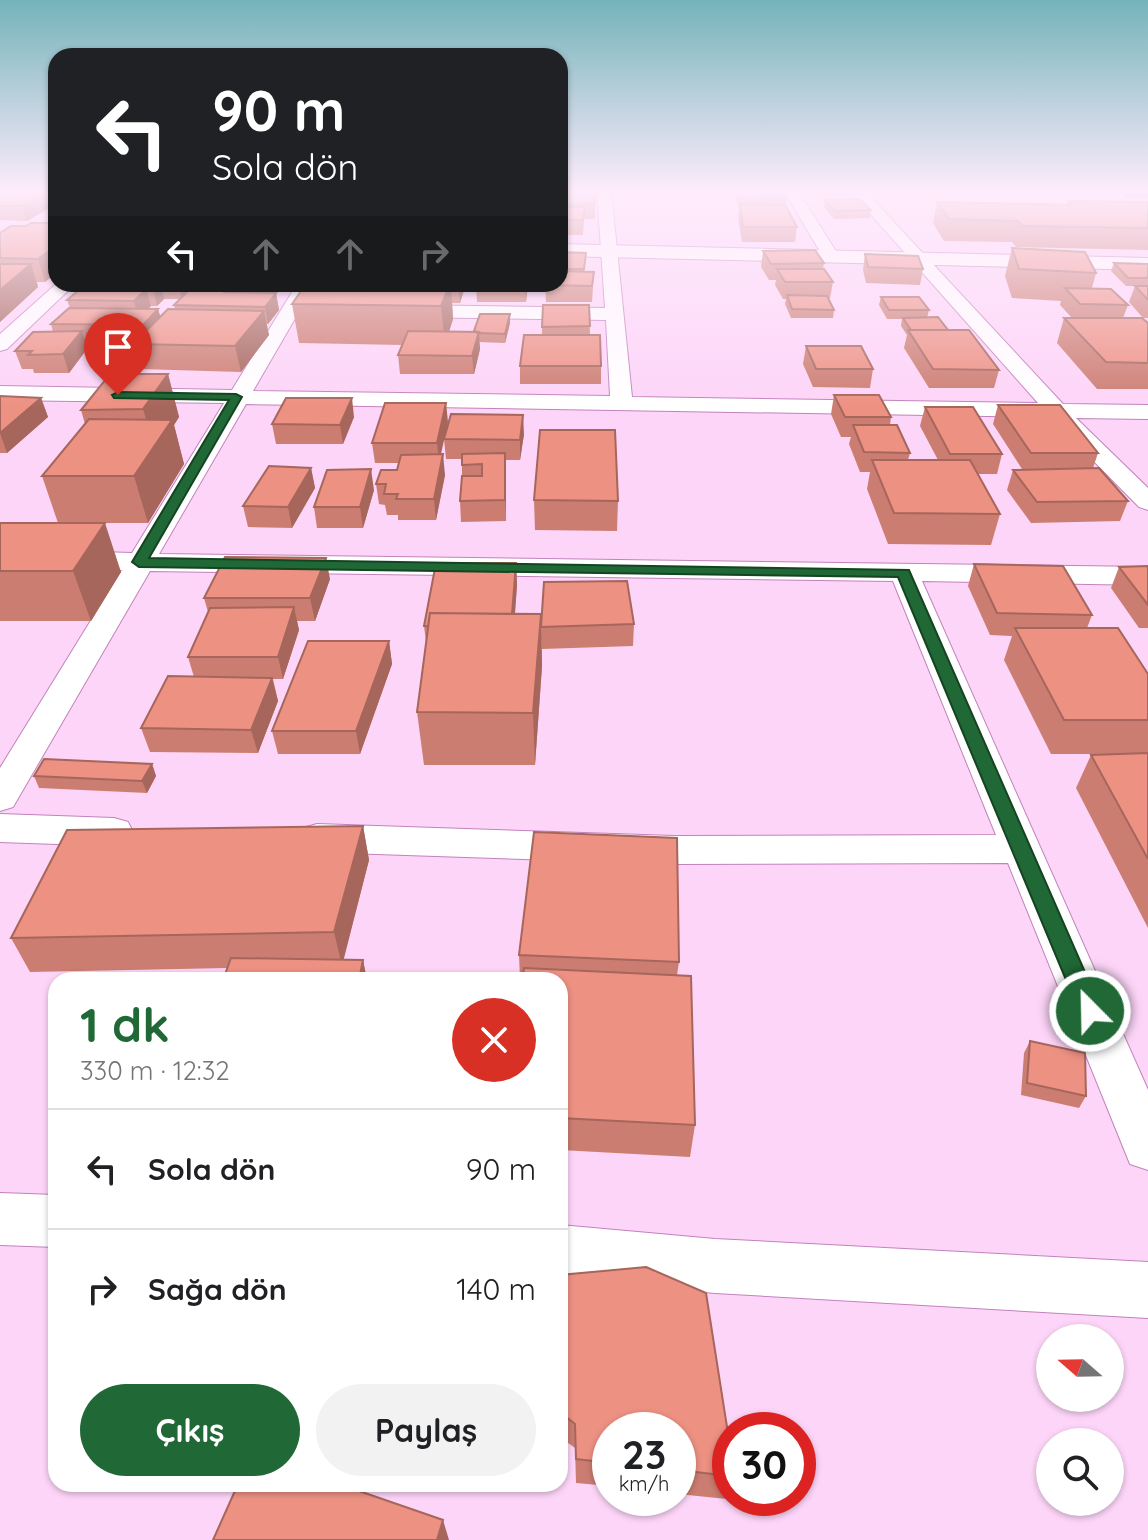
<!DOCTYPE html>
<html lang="tr">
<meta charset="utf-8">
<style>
body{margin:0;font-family:Quicksand,sans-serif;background:#f2f2f2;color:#202124;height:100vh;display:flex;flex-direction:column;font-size:30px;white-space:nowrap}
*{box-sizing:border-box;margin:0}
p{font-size:26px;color:#757577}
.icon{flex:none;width:44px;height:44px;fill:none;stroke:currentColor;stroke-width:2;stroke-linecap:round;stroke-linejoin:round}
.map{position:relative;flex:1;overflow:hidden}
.drawer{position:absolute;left:48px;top:972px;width:520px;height:520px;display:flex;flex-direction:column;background:#fff;border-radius:24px;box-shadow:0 2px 6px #0004}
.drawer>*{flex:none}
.banner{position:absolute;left:48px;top:48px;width:520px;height:244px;border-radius:24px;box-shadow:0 2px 6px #0004;background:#202124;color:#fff;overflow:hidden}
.needle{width:52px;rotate:290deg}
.buttons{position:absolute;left:1036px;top:1324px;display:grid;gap:16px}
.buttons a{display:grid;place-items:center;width:88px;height:88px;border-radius:50%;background:#fff;box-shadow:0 2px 6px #0004;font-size:40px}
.speed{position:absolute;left:592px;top:1412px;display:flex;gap:16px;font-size:40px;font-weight:700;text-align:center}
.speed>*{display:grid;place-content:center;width:104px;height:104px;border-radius:50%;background:#fff;box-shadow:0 2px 6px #0004;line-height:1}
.speed small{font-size:20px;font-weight:400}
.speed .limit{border:12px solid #d22;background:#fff;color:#111}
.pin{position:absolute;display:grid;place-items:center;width:68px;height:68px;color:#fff;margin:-82px -34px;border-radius:50% 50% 50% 0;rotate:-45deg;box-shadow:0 0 8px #0007}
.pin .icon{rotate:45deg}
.me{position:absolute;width:88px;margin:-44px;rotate:337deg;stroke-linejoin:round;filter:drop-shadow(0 0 6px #0008)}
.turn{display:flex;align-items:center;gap:28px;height:168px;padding:0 32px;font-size:36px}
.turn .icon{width:104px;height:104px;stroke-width:2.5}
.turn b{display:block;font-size:56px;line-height:68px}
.lanes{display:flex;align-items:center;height:76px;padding:0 32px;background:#0003;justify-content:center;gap:40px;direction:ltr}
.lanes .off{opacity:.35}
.round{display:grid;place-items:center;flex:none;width:84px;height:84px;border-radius:42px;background:#f2f2f2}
.overview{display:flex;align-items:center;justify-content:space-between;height:136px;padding:0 32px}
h1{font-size:48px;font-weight:700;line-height:60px;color:#206835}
.button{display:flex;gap:16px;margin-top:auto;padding:16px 32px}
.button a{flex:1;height:92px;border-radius:48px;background:#206835;color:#fff;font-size:32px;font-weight:700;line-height:92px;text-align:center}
.button a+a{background:#f2f2f2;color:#202124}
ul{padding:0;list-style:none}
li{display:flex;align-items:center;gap:24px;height:120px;padding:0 32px;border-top:2px solid #e0e0e0}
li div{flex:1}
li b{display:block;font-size:30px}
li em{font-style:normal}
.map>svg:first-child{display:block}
</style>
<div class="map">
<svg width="1148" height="1540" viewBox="0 0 1148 1540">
<rect width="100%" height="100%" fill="#fdd5f8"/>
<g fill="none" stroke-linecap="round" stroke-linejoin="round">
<g stroke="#c183bc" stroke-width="2">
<path id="street" d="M 597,191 L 611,191 L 632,397 L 1038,403 L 850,191 L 865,191 L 1063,404 L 1148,405 L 1148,419 L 1076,418 L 1148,488 L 1148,510 L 1139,507 L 1050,417 L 246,404 L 159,554 L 1148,567 L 1148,585 L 922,581 L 1148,1090 L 1148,1170 L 1130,1164 L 1008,863 L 674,864 L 317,852 L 303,848 L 298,838 L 303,828 L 317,824 L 674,836 L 996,835 L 893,581 L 150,571 L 13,807 L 0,811 L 0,768 L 122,570 L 0,565 L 0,549 L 132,553 L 224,403 L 0,400 L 0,386 L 232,390 L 297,284 L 315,284 L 253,391 L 610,396 L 606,320 L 405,317 L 396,311 L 405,305 L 605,308 Z
M 784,191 L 798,191 L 839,256 L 837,260 L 825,260 Z
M 56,284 L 75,284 L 7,349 L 0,351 L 0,334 Z
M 0,814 L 114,818 L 128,822 L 133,832 L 128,842 L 114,846 L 0,842 Z
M 0,1193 L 56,1195 L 56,1247 L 0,1245 Z
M 560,1225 L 715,1239 L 1148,1262 L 1148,1318 L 715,1293 L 560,1279 Z"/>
</g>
<g stroke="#c183bc" stroke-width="2">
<path id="secondary" d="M 560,244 L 1148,258 L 1148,270 L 560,256 Z"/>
</g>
<use href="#street" fill="#fff" fill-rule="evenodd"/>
<use href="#secondary" fill="#fff" fill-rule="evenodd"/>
</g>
<path fill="#cc7d71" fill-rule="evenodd" d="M 3,191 L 56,191 L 56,200 L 46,199 L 49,208 L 27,221 L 0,220 L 0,193 L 3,193 Z
M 720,191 L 783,191 L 787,198 L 786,206 L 797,227 L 795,242 L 742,242 L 738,218 L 739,208 L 735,194 L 722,194 Z
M 807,191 L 851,191 L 850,195 L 808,195 Z
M 1119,191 L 1148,191 L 1148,199 L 1127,198 Z
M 560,192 L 595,204 L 595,219 L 584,219 L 583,235 L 560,235 Z
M 825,200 L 871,210 L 870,218 L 834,219 L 824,207 Z
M 1068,201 L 1148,202 L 1148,250 L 1016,247 L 1012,242 L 944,241 L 933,223 L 937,202 L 1067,205 Z
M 56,223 L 56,273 L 45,282 L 37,282 L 38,287 L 0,322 L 0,259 L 26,226 Z
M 1012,248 L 1096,273 L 1092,288 L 1128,305 L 1123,318 L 1148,323 L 1148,389 L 1097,389 L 1057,343 L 1064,318 L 1072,318 L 1060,305 L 1061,301 L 1012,298 L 1005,276 Z
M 763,251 L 824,263 L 823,269 L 833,282 L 830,298 L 829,298 L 834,310 L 833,318 L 791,318 L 785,304 L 786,299 L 783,299 L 775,285 L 776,280 L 769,280 L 761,267 Z
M 560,252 L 586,253 L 584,272 L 594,272 L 592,302 L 546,302 L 545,284 L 560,284 Z
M 865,254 L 923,269 L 920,285 L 866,283 L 863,270 Z
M 1114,263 L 1148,264 L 1148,318 L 1143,318 L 1129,302 L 1135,286 L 1126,286 L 1111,271 Z
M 86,284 L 272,284 L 270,287 L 264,286 L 265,290 L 262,293 L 276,293 L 279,310 L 268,324 L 266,324 L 269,335 L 241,372 L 140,369 L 133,344 L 134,343 L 85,342 L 87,349 L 69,373 L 34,373 L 33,369 L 22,369 L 15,351 L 53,332 L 51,324 L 70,308 L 67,300 ZM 164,299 L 180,299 L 174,305 L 175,309 L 160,316 L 158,309 L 148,309 L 151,306 L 157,306 Z
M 306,284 L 466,284 L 460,303 L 452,303 L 453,319 L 449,331 L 474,331 L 510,314 L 510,323 L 505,343 L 479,342 L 480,349 L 474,374 L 400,374 L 398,355 L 402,345 L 299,343 L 292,304 Z
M 476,284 L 528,284 L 526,302 L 477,302 Z
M 881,297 L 929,310 L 927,318 L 948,330 L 999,370 L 994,388 L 929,388 L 904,348 L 907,335 L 901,326 L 902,319 L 887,319 L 879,305 Z
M 589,305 L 590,335 L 601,366 L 601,384 L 520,384 L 520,366 L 542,335 L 542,327 Z
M 806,346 L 873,369 L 870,388 L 813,387 L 803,364 Z
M 168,374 L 179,417 L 174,425 L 184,464 L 148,523 L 58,523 L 42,476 L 85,424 L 81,410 Z
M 834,395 L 891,417 L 890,425 L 910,453 L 908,460 L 938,460 L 920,426 L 925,407 L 1002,454 L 997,474 L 978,474 L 1000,514 L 991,545 L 888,544 L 867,489 L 870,472 L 860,472 L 849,444 L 851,437 L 841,437 L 831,414 Z
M 0,396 L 41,398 L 48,417 L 7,453 L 0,453 Z
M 998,405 L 1098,453 L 1093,468 L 1128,501 L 1120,521 L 1031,523 L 1007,490 L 1013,470 L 1022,469 L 993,424 Z
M 354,417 L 343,444 L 276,444 L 272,424 Z
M 448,422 L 440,455 L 445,475 L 436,520 L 398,520 L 398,515 L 387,515 L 385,505 L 379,504 L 376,484 L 397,470 L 399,463 L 375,463 L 372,443 Z
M 524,434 L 520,460 L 505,460 L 506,521 L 461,522 L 460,501 L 462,476 L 462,459 L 446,459 L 444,439 Z
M 311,468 L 315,488 L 292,528 L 248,527 L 243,506 Z
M 374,490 L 363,528 L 317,528 L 314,507 Z
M 534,500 L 618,501 L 617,531 L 535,530 Z
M 0,523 L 121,572 L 91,621 L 0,621 Z
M 516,563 L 517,585 L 515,614 L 541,614 L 542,666 L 535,765 L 424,765 L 417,712 L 426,642 L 424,626 Z
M 974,564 L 1092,615 L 1087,628 L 1148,674 L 1148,928 L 1076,788 L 1091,755 L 1132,754 L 1051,754 L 1004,660 L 1012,636 L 990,635 L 968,586 Z
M 1148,566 L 1148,628 L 1139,628 L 1111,588 L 1119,567 Z
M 330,579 L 315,621 L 297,621 L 299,630 L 283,679 L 273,679 L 278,701 L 258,753 L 150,752 L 141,728 L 194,677 L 188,657 L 208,612 L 204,598 Z
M 634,624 L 633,646 L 542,649 L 541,627 Z
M 389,641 L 392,664 L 360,754 L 278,754 L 272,731 Z
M 152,764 L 156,776 L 147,793 L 39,788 L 34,776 Z
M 363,826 L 369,860 L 343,960 L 363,960 L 367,980 L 223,980 L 227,968 L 30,972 L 11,938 Z
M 519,955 L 679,962 L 677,975 L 695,1125 L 690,1157 L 560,1150 L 560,980 L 520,980 Z
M 1030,1041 L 1086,1096 L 1079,1108 L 1021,1095 L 1024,1053 Z
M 560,1275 L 730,1446 L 730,1490 L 727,1499 L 678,1494 L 678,1430 L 610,1430 L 610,1486 L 576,1483 L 575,1448 L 560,1437 Z"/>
<path fill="#a6665c" d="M 45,194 L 49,208 L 27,221 L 22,206 Z
M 56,246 L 56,273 L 45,282 L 38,259 Z
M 31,264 L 38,287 L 0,322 L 0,290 Z
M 159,284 L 161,284 L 164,299 L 157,306 L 153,289 Z
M 178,284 L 196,284 L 185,285 L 187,294 L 182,299 Z
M 252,284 L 264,284 L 265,290 L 254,303 L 250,286 Z
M 450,284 L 451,284 L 453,319 L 445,345 L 441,306 Z
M 458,284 L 466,284 L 460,303 Z
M 525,284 L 528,284 L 526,302 Z
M 146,289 L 151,306 L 138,318 L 134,301 Z
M 276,293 L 279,310 L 268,324 L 265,307 Z
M 158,309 L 163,326 L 148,343 L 143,325 Z
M 264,311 L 269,335 L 241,372 L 235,346 Z
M 510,314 L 510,323 L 505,343 L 505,334 Z
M 82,331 L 87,349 L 69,373 L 63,354 Z
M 479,332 L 480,349 L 474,374 L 472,356 Z
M 168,374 L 179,417 L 174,425 L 184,464 L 148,523 L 134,476 L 154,447 L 143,409 Z
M 41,398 L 48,417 L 7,453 L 0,433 Z
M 352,398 L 354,417 L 343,444 L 340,425 Z
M 446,403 L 448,422 L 439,463 L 437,443 Z
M 523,415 L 524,434 L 520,460 L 520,440 Z
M 505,453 L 506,473 L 506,521 L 505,500 Z
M 443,454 L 445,475 L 436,520 L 434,499 Z
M 311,468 L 315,488 L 292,528 L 288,507 Z
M 371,469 L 374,490 L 363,528 L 360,507 Z
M 105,523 L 121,572 L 91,621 L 73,571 Z
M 326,558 L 330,579 L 315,621 L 310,598 Z
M 516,563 L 517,585 L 512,649 L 511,626 Z
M 294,607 L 299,630 L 283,679 L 278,657 Z
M 541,614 L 542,666 L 535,765 L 533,713 Z
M 389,641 L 392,664 L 360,754 L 356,731 Z
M 272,678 L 278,701 L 258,753 L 251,730 Z
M 152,764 L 156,776 L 147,793 L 142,781 Z
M 363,826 L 369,860 L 342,966 L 334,932 Z
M 363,960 L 367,980 L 359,980 Z
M 443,1520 L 449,1540 L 437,1540 Z"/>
<path fill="#ed9183" stroke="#a6665c" stroke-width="2" d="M 739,191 L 783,191 L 787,198 L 743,199 Z
M 560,192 L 594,192 L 595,204 L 560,205 Z
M 0,193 L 45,194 L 22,206 L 0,206 Z
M 860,199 L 871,210 L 835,211 L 825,200 Z
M 1068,201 L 1148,202 L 1148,228 L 1022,226 L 1018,221 L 949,219 L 937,202 L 1072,205 Z
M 740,204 L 785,205 L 797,227 L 743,227 Z
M 560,207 L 585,207 L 583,220 L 560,220 Z
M 31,223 L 56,223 L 56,246 L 38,259 L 0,258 L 0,233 L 11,226 L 26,226 Z
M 1012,248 L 1085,252 L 1096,273 L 1019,269 Z
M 815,250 L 824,263 L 771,264 L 763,251 Z
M 560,252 L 586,253 L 584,269 L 560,269 Z
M 865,254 L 918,256 L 923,269 L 868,267 Z
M 1114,263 L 1148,264 L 1148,278 L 1128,278 Z
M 0,264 L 31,264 L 0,290 Z
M 777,269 L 824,269 L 833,282 L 785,282 Z
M 560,271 L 594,272 L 592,286 L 545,285 L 545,284 L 560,284 Z
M 86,284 L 159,284 L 153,289 L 146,289 L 134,301 L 67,300 Z
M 186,284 L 252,284 L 250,286 L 231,286 L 225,292 L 276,293 L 265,307 L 174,305 L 189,290 L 203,290 L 208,285 L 185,285 Z
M 306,284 L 450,284 L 441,306 L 292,304 Z
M 476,284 L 525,284 L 525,286 L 476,286 Z
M 1135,286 L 1148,286 L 1148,300 Z
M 1065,288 L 1111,289 L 1128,305 L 1080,304 Z
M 787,295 L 827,296 L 834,310 L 792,309 Z
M 881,297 L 919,297 L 929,310 L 889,310 Z
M 543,305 L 589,305 L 590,326 L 542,327 Z
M 69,308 L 158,309 L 143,325 L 51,324 Z
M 168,309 L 264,311 L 235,346 L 133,344 Z
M 480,314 L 510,314 L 505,334 L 478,333 L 479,332 L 474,331 Z
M 938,317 L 948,330 L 911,330 L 903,318 Z
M 1064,318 L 1142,318 L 1148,323 L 1148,363 L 1106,362 Z
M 908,330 L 969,330 L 999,370 L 933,369 Z
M 82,331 L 63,354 L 28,355 L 32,351 L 15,351 L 33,332 Z
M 408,331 L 479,332 L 472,356 L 398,355 Z
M 524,335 L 600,335 L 601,366 L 520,366 Z
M 806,346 L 861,346 L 873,369 L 816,369 Z
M 110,374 L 168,374 L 143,409 L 81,410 Z
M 834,395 L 879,395 L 891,417 L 845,417 Z
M 0,396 L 41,398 L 0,433 Z
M 286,398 L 352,398 L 340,425 L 272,424 Z
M 385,403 L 446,403 L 437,443 L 372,443 Z
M 998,405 L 1060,405 L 1098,453 L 1031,453 Z
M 925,407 L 973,407 L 1002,454 L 950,454 Z
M 451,414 L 523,415 L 520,440 L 444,439 Z
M 89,419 L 172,420 L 134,476 L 42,476 Z
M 853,425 L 897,425 L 910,453 L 864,452 Z
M 540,430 L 615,430 L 618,501 L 534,500 Z
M 505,453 L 505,500 L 460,501 L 462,476 L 482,476 L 482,464 L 462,465 L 462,454 Z
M 443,454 L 434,499 L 396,499 L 398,494 L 384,494 L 386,484 L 376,484 L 381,470 L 397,470 L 401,455 Z
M 872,460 L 970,460 L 1000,514 L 894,513 Z
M 269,466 L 311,468 L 288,507 L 243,506 Z
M 1099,468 L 1128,501 L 1037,502 L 1013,470 Z
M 371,469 L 360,507 L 314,507 L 327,470 Z
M 0,523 L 105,523 L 73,571 L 0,571 Z
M 225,557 L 326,558 L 310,598 L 204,598 Z
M 436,563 L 516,563 L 512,614 L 430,613 L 428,626 L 424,626 Z
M 974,564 L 1063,566 L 1092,615 L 997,613 Z
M 1148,566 L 1148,605 L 1119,567 Z
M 627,581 L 634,624 L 541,627 L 544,582 Z
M 294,607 L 278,657 L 188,657 L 210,608 Z
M 430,613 L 541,614 L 533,713 L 417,712 Z
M 1015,628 L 1118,628 L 1148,674 L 1148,720 L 1064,720 Z
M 308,641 L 389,641 L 356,731 L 272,731 Z
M 168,676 L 272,678 L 251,730 L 141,728 Z
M 1148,753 L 1148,859 L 1091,755 Z
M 44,759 L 152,764 L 142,781 L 34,776 Z
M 363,826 L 334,932 L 11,938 L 67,830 Z
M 534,832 L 677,838 L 679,962 L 519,955 Z
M 231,958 L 363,960 L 359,980 L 223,980 Z
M 524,968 L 691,976 L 695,1125 L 560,1118 L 560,980 L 522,980 Z
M 1030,1041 L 1085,1053 L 1086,1096 L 1027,1083 Z
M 646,1267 L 706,1293 L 730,1446 L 730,1476 L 678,1470 L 678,1430 L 610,1430 L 610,1463 L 576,1459 L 575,1424 L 560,1412 L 560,1275 Z
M 238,1484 L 339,1484 L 443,1520 L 437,1540 L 213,1540 Z"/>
<linearGradient id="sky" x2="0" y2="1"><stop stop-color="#74b3ba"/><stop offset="0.47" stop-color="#feecfc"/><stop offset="1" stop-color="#feecfc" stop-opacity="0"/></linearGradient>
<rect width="1148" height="407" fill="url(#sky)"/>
<path fill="#206835" stroke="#154422" stroke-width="2" d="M 118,392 L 236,394 L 242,397 L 149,558 L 909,570 L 1102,1011 L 1098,1018 L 1090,1021 L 1082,1018 L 1079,1011 L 898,577 L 139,567 L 132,562 L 229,400 L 114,398 L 112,395 Z"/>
</svg>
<div class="buttons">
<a><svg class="needle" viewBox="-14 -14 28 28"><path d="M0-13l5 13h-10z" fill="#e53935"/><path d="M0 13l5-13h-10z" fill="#757577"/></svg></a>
<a><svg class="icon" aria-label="search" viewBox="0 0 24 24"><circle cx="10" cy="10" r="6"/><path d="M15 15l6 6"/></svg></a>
</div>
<div class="speed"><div>23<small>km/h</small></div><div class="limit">30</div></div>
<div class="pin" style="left:118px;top:395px;background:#d93025"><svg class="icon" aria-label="arrive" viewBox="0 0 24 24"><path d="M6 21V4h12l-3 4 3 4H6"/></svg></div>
<svg class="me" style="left:1090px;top:1011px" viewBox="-20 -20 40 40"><circle r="17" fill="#206835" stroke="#fff" stroke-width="3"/><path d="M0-11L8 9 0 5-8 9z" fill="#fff"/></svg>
<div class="banner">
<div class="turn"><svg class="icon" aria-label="left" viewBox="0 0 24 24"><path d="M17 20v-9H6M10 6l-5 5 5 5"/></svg><div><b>90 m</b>Sola dön</div></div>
<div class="lanes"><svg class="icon" aria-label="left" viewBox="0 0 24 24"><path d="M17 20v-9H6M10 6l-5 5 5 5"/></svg><svg class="icon off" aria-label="ahead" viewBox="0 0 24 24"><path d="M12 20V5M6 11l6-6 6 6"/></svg><svg class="icon off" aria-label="ahead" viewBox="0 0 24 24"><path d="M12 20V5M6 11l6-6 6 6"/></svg><svg class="icon off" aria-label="right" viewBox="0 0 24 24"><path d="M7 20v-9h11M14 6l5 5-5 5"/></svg></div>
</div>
<section class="drawer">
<div class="overview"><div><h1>1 dk</h1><p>330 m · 12:32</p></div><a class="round" style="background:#d93025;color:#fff"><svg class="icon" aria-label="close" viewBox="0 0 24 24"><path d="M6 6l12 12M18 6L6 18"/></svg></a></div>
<ul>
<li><svg class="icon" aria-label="left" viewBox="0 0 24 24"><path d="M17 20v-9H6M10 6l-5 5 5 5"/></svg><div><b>Sola dön</b></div><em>90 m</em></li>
<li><svg class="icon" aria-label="right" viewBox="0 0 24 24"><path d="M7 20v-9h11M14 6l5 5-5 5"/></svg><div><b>Sağa dön</b></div><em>140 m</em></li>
</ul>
<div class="button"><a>Çıkış</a><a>Paylaş</a></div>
</section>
</div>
